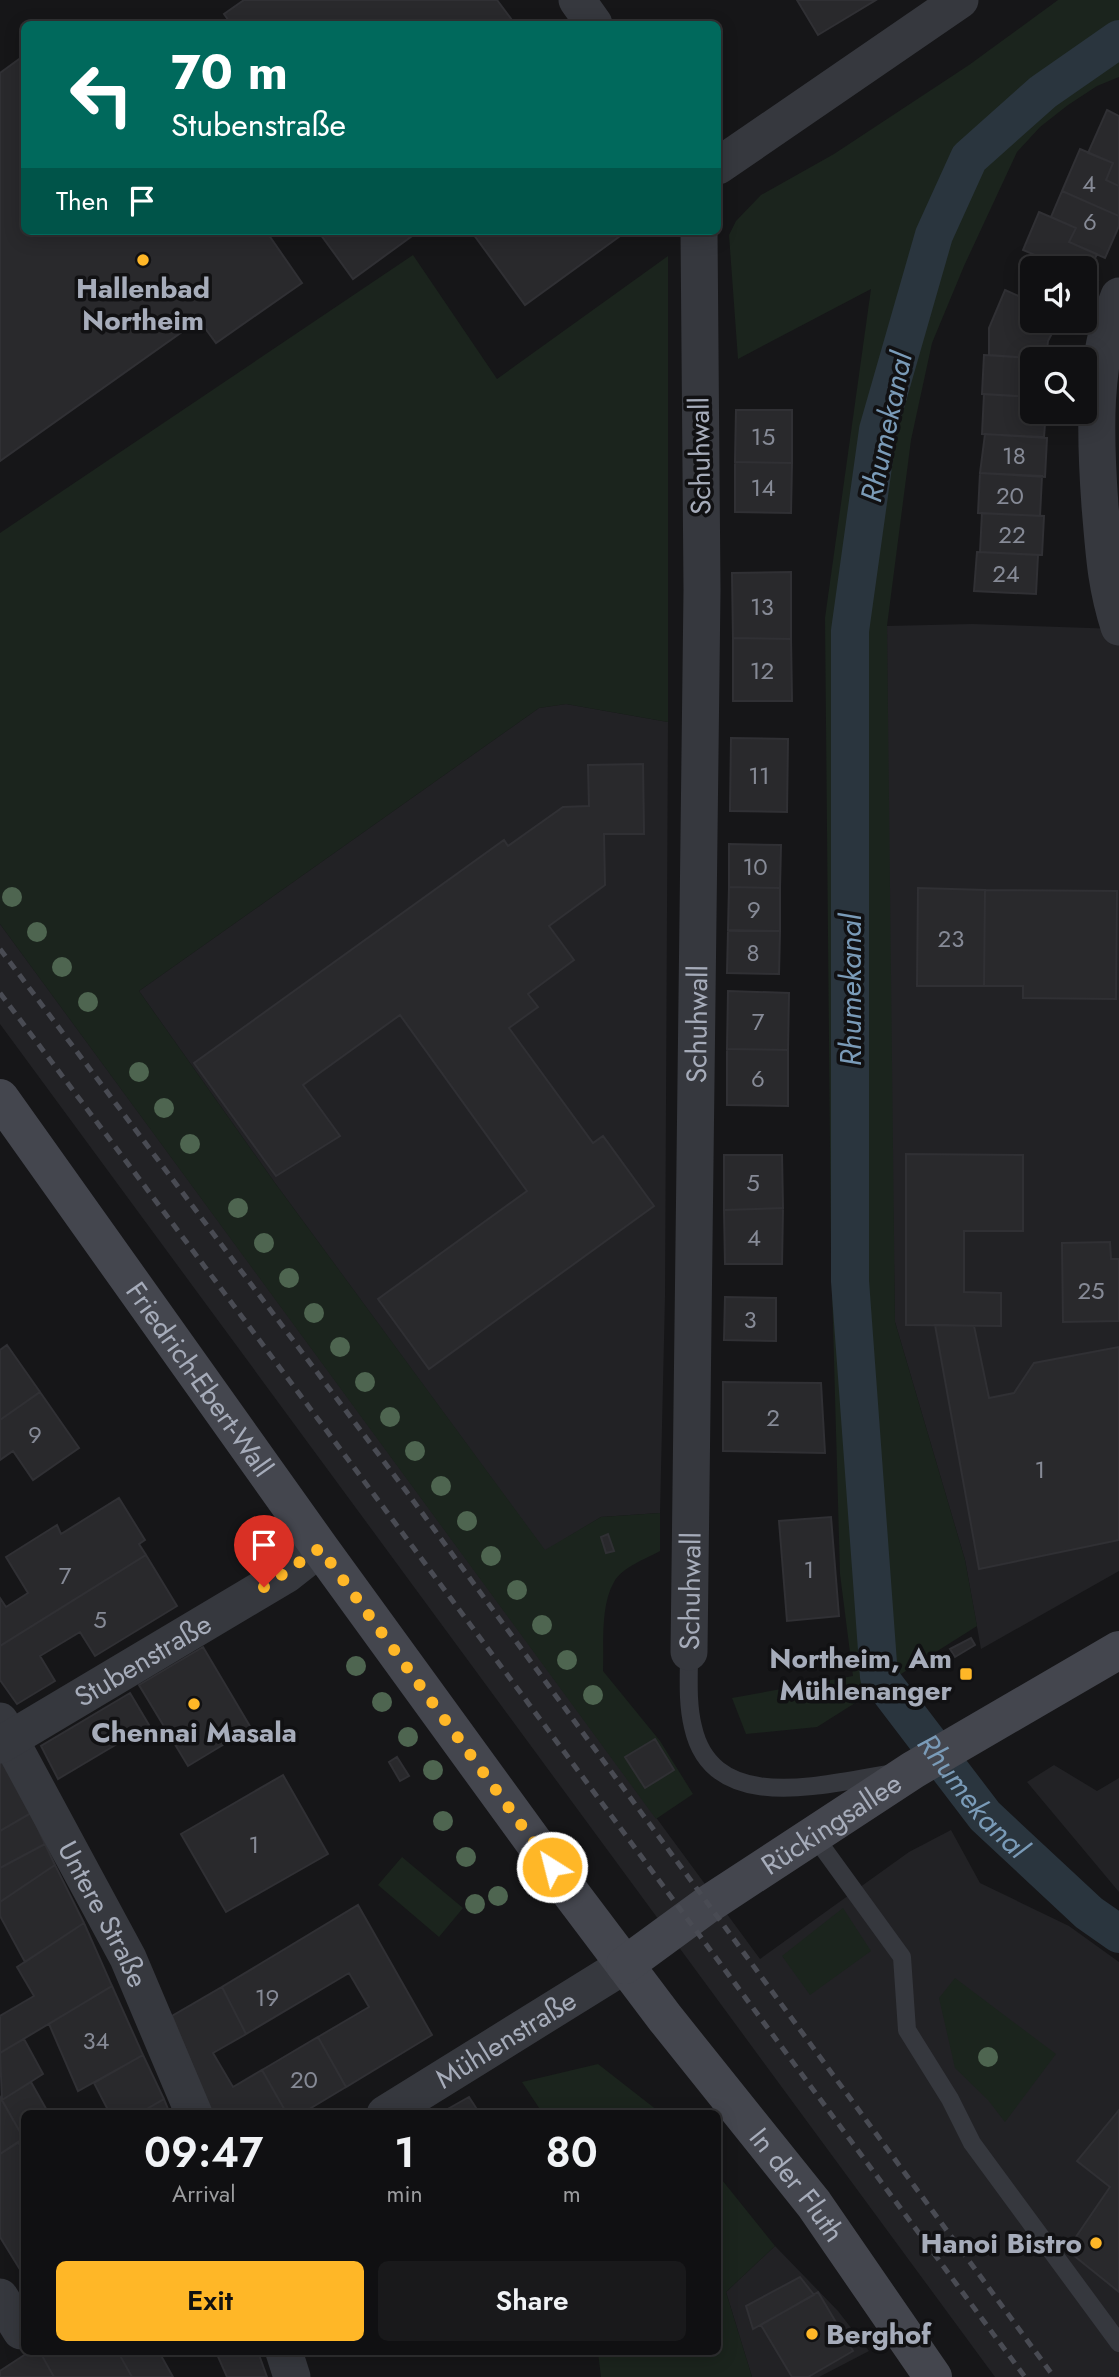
<!DOCTYPE html>
<meta charset="utf-8">
<style>
body{margin:0;font-family:Jost,sans-serif;background:#19191b;color:#f1f3f6;height:100vh;display:flex;flex-direction:column;font-size:26px;white-space:nowrap}
*{box-sizing:border-box;margin:0}
p{font-size:23px;color:#9c9d9f}
.icon{flex:none;width:38px;height:38px;fill:none;stroke:currentColor;stroke-width:2;stroke-linecap:round;stroke-linejoin:round}
.map{position:relative;flex:1;overflow:hidden}
.side{position:absolute;left:21px;top:2110px;width:700px;height:245px;display:flex;flex-direction:column;background:#101012;border-radius:10px;box-shadow:0 4px 18px #0003,0 0 0 2px #303032}
.side>*{flex:none}
.top-card{position:absolute;left:21px;top:21px;width:700px;height:214px;border-radius:10px;box-shadow:0 4px 18px #0003,0 0 0 2px #303032;background:#00695c;color:#fff;overflow:hidden}
.buttons{position:absolute;left:1020px;top:256px;display:grid;gap:14px}
.buttons a{display:grid;place-items:center;width:77px;height:77px;border-radius:10px;background:#101012;box-shadow:0 4px 18px #0003,0 0 0 2px #303032;font-size:35px}
.pin{position:absolute;display:grid;place-items:center;width:60px;height:60px;color:#fff;margin:-72px -30px;border-radius:50% 50% 50% 0;rotate:-45deg;box-shadow:0 0 7px #0007}
.pin .icon{rotate:45deg}
.me{position:absolute;width:77px;margin:-38px;rotate:324deg;stroke-linejoin:round;filter:drop-shadow(0 0 5px #0008)}
.turn{display:flex;align-items:center;gap:24px;height:147px;padding:0 35px;font-size:32px}
.turn .icon{width:91px;height:91px;stroke-width:2.5}
.turn b{display:block;font-size:49px;line-height:60px}
.then{display:flex;align-items:center;height:66px;padding:0 35px;background:#0003;gap:14px;font-size:26px}
.eta{display:flex;justify-content:space-evenly;align-items:center;height:119px;text-align:center}
.eta b{font-size:42px;font-weight:600;line-height:49px}
.cta{display:flex;gap:14px;margin-top:auto;padding:14px 35px}
.cta a{flex:1;height:80px;border-radius:10px;background:#ffb727;color:#111;font-size:28px;font-weight:600;line-height:80px;text-align:center}
.cta a+a{background:#19191b;color:#f1f3f6}
.map>svg:first-child{display:block}
</style>
<div class="map">
<svg width="1119" height="2377" viewBox="0 0 1119 2377">
<rect width="100%" height="100%" fill="#161618"/>
<path fill="#222225" d="M 972,624 L 1119,629 L 1119,1571 L 981,1649 L 965,1560 L 895,1322 L 888,917 L 887,626 Z
M 566,704 L 668,722 L 665,1297 L 660,1513 L 601,1517 L 545,1551 L 275,1183 L 139,991 L 539,708 Z
M 0,924 L 760,1959 L 909,1852 L 951,1830 L 980,1883 L 1069,1926 L 1119,1962 L 1119,2377 L 995,2377 L 0,1024 Z
M 1054,1765 L 1097,1791 L 1119,1778 L 1119,1892 L 1027,1782 Z
M 775,2246 L 838,2311 L 869,2351 L 819,2377 L 752,2377 L 726,2292 Z"/>
<path fill="#1b241d" d="M 1058,0 L 1119,0 L 1119,77 L 1097,86 L 1068,105 L 1040,127 L 1017,152 L 964,266 L 932,343 L 911,440 L 887,626 L 895,1322 L 965,1560 L 977,1626 L 817,1727 L 746,1734 L 732,1698 L 853,1676 L 840,1574 L 831,1253 L 825,618 L 871,289 L 738,359 L 729,235 L 736,221 L 761,195 L 834,154 L 969,65 Z
M 413,255 L 497,379 L 668,256 L 668,722 L 566,704 L 539,708 L 139,991 L 275,1183 L 545,1550 L 601,1517 L 660,1513 L 660,1551 C 646,1559 622,1567 614,1582 C 600,1606 604,1645 603,1671 L 660,1741 L 693,1794 L 656,1819 L 0,924 L 0,533 Z
M 402,1857 L 463,1908 L 439,1937 L 378,1885 Z
M 843,1908 L 871,1951 L 810,1995 L 782,1956 Z
M 955,1978 L 1056,2054 L 1005,2122 L 988,2100 L 955,2068 L 939,1998 Z
M 598,2064 L 662,2114 L 543,2114 L 522,2082 Z
M 718,2175 L 775,2246 L 726,2292 L 752,2377 L 601,2377 L 598,2352 L 718,2352 Z"/>
<g fill="none" stroke-linecap="round" stroke-linejoin="round">
<path stroke="#2a353e" stroke-width="38" id="s1" d="M 1119,39 L 1043,92 L 969,158 L 934,235 L 878,430 L 850,631 L 850,1281 L 879,1677 L 985,1816 L 1089,1913 L 1119,1934"/>
</g>
<path fill="#29292c" stroke="#303034" stroke-width="2" d="M 244,0 L 497,0 L 515,24 L 231,24 L 224,14 Z
M 797,0 L 876,0 L 818,35 Z
M 22,57 L 24,231 L 215,231 L 219,236 L 226,231 L 266,231 L 302,283 L 216,343 L 199,320 L 0,461 L 0,73 Z
M 1107,110 L 1119,116 L 1119,186 L 1106,180 L 1113,163 L 1088,153 Z
M 1080,149 L 1113,163 L 1106,180 L 1119,186 L 1119,216 L 1062,191 Z
M 1062,191 L 1119,216 L 1119,226 L 1105,258 L 1069,242 L 1076,228 L 1051,217 Z
M 1039,212 L 1076,228 L 1069,242 L 1097,254 L 1087,277 L 1085,268 L 1066,268 L 1023,250 Z
M 318,231 L 419,231 L 353,279 Z
M 471,231 L 627,231 L 525,305 Z
M 1039,256 L 1066,268 L 1034,268 Z
M 1032,272 L 1032,302 L 1022,297 Z
M 1085,276 L 1098,281 L 1085,312 Z
M 1005,290 L 1032,302 L 1032,320 L 1059,320 L 1048,341 L 1046,359 L 989,355 L 989,328 Z
M 984,355 L 1046,359 L 1032,359 L 1032,397 L 982,394 Z
M 984,394 L 1032,397 L 1032,411 L 1046,411 L 1044,437 L 982,434 Z
M 736,410 L 792,410 L 792,463 L 735,462 Z
M 985,434 L 1047,438 L 1045,477 L 980,473 Z
M 735,462 L 792,463 L 791,513 L 735,512 Z
M 980,473 L 1042,476 L 1040,516 L 978,513 Z
M 982,513 L 1044,516 L 1042,555 L 980,552 Z
M 977,552 L 1038,555 L 1036,594 L 974,591 Z
M 791,572 L 791,639 L 733,638 L 732,573 Z
M 733,638 L 791,639 L 792,701 L 733,701 Z
M 731,738 L 788,739 L 787,812 L 730,811 Z
M 643,764 L 644,834 L 604,834 L 605,885 L 549,926 L 574,960 L 528,994 L 538,1007 L 509,1028 L 593,1143 L 603,1136 L 654,1206 L 429,1369 L 378,1299 L 527,1191 L 400,1015 L 303,1085 L 340,1136 L 276,1176 L 194,1063 L 504,840 L 508,846 L 563,807 L 589,806 L 588,765 Z
M 729,844 L 781,845 L 780,888 L 729,887 Z
M 729,887 L 780,888 L 780,931 L 728,930 Z
M 918,888 L 985,890 L 984,986 L 917,986 Z
M 985,890 L 1117,891 L 1116,999 L 1023,998 L 1023,986 L 984,986 Z
M 728,931 L 780,931 L 779,974 L 727,973 Z
M 728,991 L 789,993 L 788,1050 L 727,1049 Z
M 727,1049 L 788,1050 L 788,1106 L 727,1105 Z
M 906,1154 L 1023,1155 L 1023,1231 L 964,1231 L 964,1292 L 1001,1293 L 1001,1326 L 906,1325 Z
M 724,1155 L 782,1155 L 783,1208 L 724,1210 Z
M 783,1208 L 782,1264 L 725,1264 L 724,1210 Z
M 1110,1242 L 1111,1259 L 1119,1259 L 1119,1321 L 1063,1322 L 1062,1243 Z
M 725,1297 L 776,1298 L 776,1341 L 724,1340 Z
M 935,1325 L 974,1326 L 989,1398 L 1014,1393 L 1034,1363 L 1119,1347 L 1119,1540 L 979,1569 Z
M 7,1345 L 40,1392 L 0,1420 L 0,1350 Z
M 723,1382 L 821,1383 L 825,1453 L 723,1451 Z
M 40,1392 L 79,1448 L 33,1480 L 13,1451 L 0,1460 L 0,1420 Z
M 119,1498 L 145,1540 L 139,1544 L 146,1555 L 0,1646 L 0,1598 L 6,1607 L 28,1593 L 6,1557 L 57,1525 L 61,1534 Z
M 831,1517 L 839,1616 L 787,1621 L 779,1521 Z
M 608,1534 L 614,1551 L 606,1553 L 601,1537 Z
M 146,1555 L 177,1606 L 95,1656 L 80,1632 L 40,1656 L 55,1681 L 17,1704 L 0,1680 L 0,1646 Z
M 971,1638 L 975,1645 L 955,1657 L 950,1649 Z
M 203,1647 L 251,1728 L 188,1766 L 139,1685 Z
M 130,1693 L 149,1725 L 58,1779 L 41,1746 Z
M 655,1739 L 674,1770 L 645,1788 L 625,1757 Z
M 397,1757 L 409,1776 L 400,1781 L 389,1762 Z
M 4,1758 L 31,1813 L 0,1831 L 0,1761 Z
M 283,1775 L 328,1854 L 226,1912 L 181,1834 Z
M 31,1813 L 45,1844 L 0,1868 L 0,1831 Z
M 45,1844 L 55,1865 L 0,1902 L 0,1868 Z
M 55,1865 L 84,1923 L 25,1962 L 0,1916 L 0,1902 Z
M 358,1905 L 432,2035 L 346,2087 L 318,2037 L 369,2007 L 349,1973 L 246,2034 L 222,1987 Z
M 84,1923 L 112,1986 L 0,2053 L 0,2016 L 34,1996 L 17,1967 Z
M 112,1986 L 143,2055 L 78,2091 L 49,2024 Z
M 222,1987 L 246,2034 L 213,2053 L 233,2087 L 262,2070 L 287,2114 L 212,2114 L 172,2016 Z
M 318,2037 L 346,2087 L 301,2114 L 287,2114 L 262,2070 Z
M 24,2039 L 43,2074 L 2,2100 L 0,2053 Z
M 143,2055 L 164,2099 L 138,2114 L 110,2114 L 94,2083 Z
M 31,2082 L 49,2114 L 24,2114 L 24,2152 L 18,2142 L 24,2139 L 2,2100 Z
M 0,2097 L 24,2139 L 0,2154 Z
M 469,2097 L 480,2114 L 439,2114 Z
M 164,2099 L 170,2114 L 138,2114 Z
M 1119,2110 L 1119,2292 L 1067,2250 L 1110,2187 L 1077,2161 Z
M 18,2142 L 24,2152 L 24,2276 L 0,2237 L 0,2154 Z
M 800,2277 L 814,2295 L 753,2329 L 746,2306 Z
M 818,2292 L 853,2351 L 808,2377 L 792,2377 L 761,2325 Z
M 29,2352 L 40,2352 L 54,2377 L 0,2377 L 0,2371 Z
M 40,2352 L 118,2352 L 132,2377 L 54,2377 Z
M 118,2352 L 159,2352 L 173,2377 L 132,2377 Z
M 216,2352 L 258,2352 L 267,2377 L 227,2377 Z"/>
<g fill="none" stroke-linecap="round" stroke-linejoin="round">
<path stroke="#36383e" stroke-width="18" d="M 689,1652 C 689,1677 687,1703 693,1727 C 713,1817 827,1783 889,1774
M 815,1837 L 902,1957 L 907,2030 L 950,2099 L 972,2143 L 1119,2343"/>
<g stroke="#36383e" stroke-width="37">
<path d="M 577,0 L 594,24"/>
<path d="M 718,166 L 960,0"/>
<path d="M 1119,296 C 1092,362 1095,436 1100,506 C 1104,551 1105,583 1119,627"/>
<path id="s2" d="M 689,1652 L 702,590 L 699,231"/>
<path id="s3" d="M 0,1721 L 128,1958 L 194,2114"/>
<path id="s4" d="M 0,1745 L 287,1574 L 320,1548"/>
<path id="s5" d="M 385,2114 L 625,1965"/>
<path d="M 0,2297 L 21,2331"/>
<path d="M 284,2352 L 292,2377"/>
</g>
<g stroke="#44464e" stroke-width="38">
<path id="s6" d="M 0,1098 L 320,1548 L 567,1888 L 665,2018 L 814,2204 L 933,2377"/>
<path id="s7" d="M 625,1965 L 707,1905 L 913,1770 L 1119,1650"/>
</g>
<path stroke="#494b53" stroke-width="5" stroke-dasharray="9 7" stroke-linecap="butt" d="M 0,949 L 409,1495 L 1054,2377
M 0,993 C 345,1452 684,1915 1025,2377"/>
</g>
<g fill="#4e6550">
<circle cx="12" cy="897" r="10"/>
<circle cx="37" cy="932" r="10"/>
<circle cx="62" cy="967" r="10"/>
<circle cx="88" cy="1002" r="10"/>
<circle cx="139" cy="1072" r="10"/>
<circle cx="164" cy="1108" r="10"/>
<circle cx="190" cy="1144" r="10"/>
<circle cx="238" cy="1208" r="10"/>
<circle cx="264" cy="1243" r="10"/>
<circle cx="289" cy="1278" r="10"/>
<circle cx="314" cy="1313" r="10"/>
<circle cx="340" cy="1347" r="10"/>
<circle cx="365" cy="1382" r="10"/>
<circle cx="390" cy="1417" r="10"/>
<circle cx="415" cy="1451" r="10"/>
<circle cx="441" cy="1486" r="10"/>
<circle cx="467" cy="1521" r="10"/>
<circle cx="491" cy="1556" r="10"/>
<circle cx="517" cy="1590" r="10"/>
<circle cx="542" cy="1625" r="10"/>
<circle cx="567" cy="1660" r="10"/>
<circle cx="356" cy="1666" r="10"/>
<circle cx="593" cy="1695" r="10"/>
<circle cx="382" cy="1702" r="10"/>
<circle cx="408" cy="1737" r="10"/>
<circle cx="433" cy="1770" r="10"/>
<circle cx="443" cy="1821" r="10"/>
<circle cx="466" cy="1857" r="10"/>
<circle cx="498" cy="1896" r="10"/>
<circle cx="475" cy="1904" r="10"/>
<circle cx="988" cy="2057" r="10"/>
</g>
<g fill="none" stroke-linecap="round" stroke-linejoin="round">
<path stroke="#ffb727" stroke-width="12" stroke-dasharray="0 21.6" d="M 264,1587 L 320,1548 L 552,1867"/>
</g>
<g fill="#ffb727" stroke="#111113" stroke-width="2.5">
<circle cx="143" cy="260" r="7"/>
<rect x="959" y="1667" width="14" height="14" rx="3.5"/>
<circle cx="194" cy="1704" r="7"/>
<circle cx="1096" cy="2243" r="7"/>
<circle cx="812" cy="2334" r="7"/>
</g>
<g text-anchor="middle" dominant-baseline="central" stroke-width="7" stroke-linejoin="round" paint-order="stroke">
<g font-size="24" fill="#868a96">
<text x="1089" y="183">4</text>
<text x="1090" y="221">6</text>
<text x="763" y="436">15</text>
<text x="1014" y="455">18</text>
<text x="763" y="487">14</text>
<text x="1010" y="495">20</text>
<text x="1012" y="534">22</text>
<text x="1006" y="573">24</text>
<text x="762" y="606">13</text>
<text x="762" y="670">12</text>
<text x="759" y="775">11</text>
<text x="755" y="866">10</text>
<text x="754" y="909">9</text>
<text x="951" y="938">23</text>
<text x="753" y="952">8</text>
<text x="758" y="1021">7</text>
<text x="758" y="1078">6</text>
<text x="753" y="1182">5</text>
<text x="754" y="1237">4</text>
<text x="1091" y="1290">25</text>
<text x="750" y="1319">3</text>
<text x="773" y="1417">2</text>
<text x="35" y="1434">9</text>
<text x="1040" y="1469">1</text>
<text x="809" y="1569">1</text>
<text x="65" y="1575">7</text>
<text x="100" y="1619">5</text>
<text x="254" y="1844">1</text>
<text x="267" y="1997">19</text>
<text x="96" y="2040">34</text>
<text x="304" y="2079">20</text>
</g>
<g font-size="28" font-weight="bold" fill="#a6acba" stroke="#111113">
<text x="143" y="288">Hallenbad<tspan x="143" dy="32">Northeim</tspan></text>
<text x="952" y="1658" text-anchor="end">Northeim, Am<tspan x="952" dy="32">Mühlenanger</tspan></text>
<text x="194" y="1732">Chennai Masala</text>
<text x="1082" y="2243" text-anchor="end">Hanoi Bistro</text>
<text x="826" y="2334" text-anchor="start">Berghof</text>
</g>
<g font-size="28" fill="#a6acba" stroke="#111113">
<text transform="translate(700 456) rotate(-91)">Schuhwall</text>
<text stroke="none"><textPath href="#s2" startOffset="628">Schuhwall</textPath></text>
<text stroke="none"><textPath href="#s6" startOffset="345">Friedrich-Ebert-Wall</textPath></text>
<text stroke="none"><textPath href="#s2" startOffset="61">Schuhwall</textPath></text>
<text stroke="none"><textPath href="#s4" startOffset="166">Stubenstraße</textPath></text>
<text stroke="none"><textPath href="#s7" startOffset="250">Rückingsallee</textPath></text>
<text stroke="none"><textPath href="#s3" startOffset="219">Untere Straße</textPath></text>
<text stroke="none"><textPath href="#s5" startOffset="142">Mühlenstraße</textPath></text>
<text stroke="none"><textPath href="#s6" startOffset="1348">In der Fluth</textPath></text>
</g>
<g font-size="30" font-style="italic" fill="#7a9bb8" stroke="#111113">
<text transform="translate(886 427) rotate(-78)">Rhumekanal</text>
<text transform="translate(850 990) rotate(-90)">Rhumekanal</text>
<text stroke="none"><textPath href="#s1" startOffset="1881">Rhumekanal</textPath></text>
</g>
</g>
</svg>
<div class="buttons">
<a><svg class="icon" aria-label="sound" viewBox="0 0 24 24"><path d="M4 9h4l5-4v14l-5-4H4zM17 9q2 3 0 6"/></svg></a>
<a><svg class="icon" aria-label="search" viewBox="0 0 24 24"><circle cx="10" cy="10" r="6"/><path d="M15 15l6 6"/></svg></a>
</div>
<div class="pin" style="left:264px;top:1587px;background:#d93025"><svg class="icon" aria-label="arrive" viewBox="0 0 24 24"><path d="M6 21V4h12l-3 4 3 4H6"/></svg></div>
<svg class="me" style="left:552px;top:1867px" viewBox="-20 -20 40 40"><circle r="17" fill="#ffb727" stroke="#fff" stroke-width="3"/><path d="M0-11L8 9 0 5-8 9z" fill="#fff"/></svg>
<div class="top-card">
<div class="turn"><svg class="icon" aria-label="left" viewBox="0 0 24 24"><path d="M17 20v-9H6M10 6l-5 5 5 5"/></svg><div><b>70 m</b>Stubenstraße</div></div>
<div class="then">Then<svg class="icon" aria-label="arrive" viewBox="0 0 24 24"><path d="M6 21V4h12l-3 4 3 4H6"/></svg></div>
</div>
<section class="side">
<div class="eta">
<div><b>09:47</b><p>Arrival</p></div>
<div><b>1</b><p>min</p></div>
<div><b>80</b><p>m</p></div>
</div>
<div class="cta"><a>Exit</a><a>Share</a></div>
</section>
</div>
